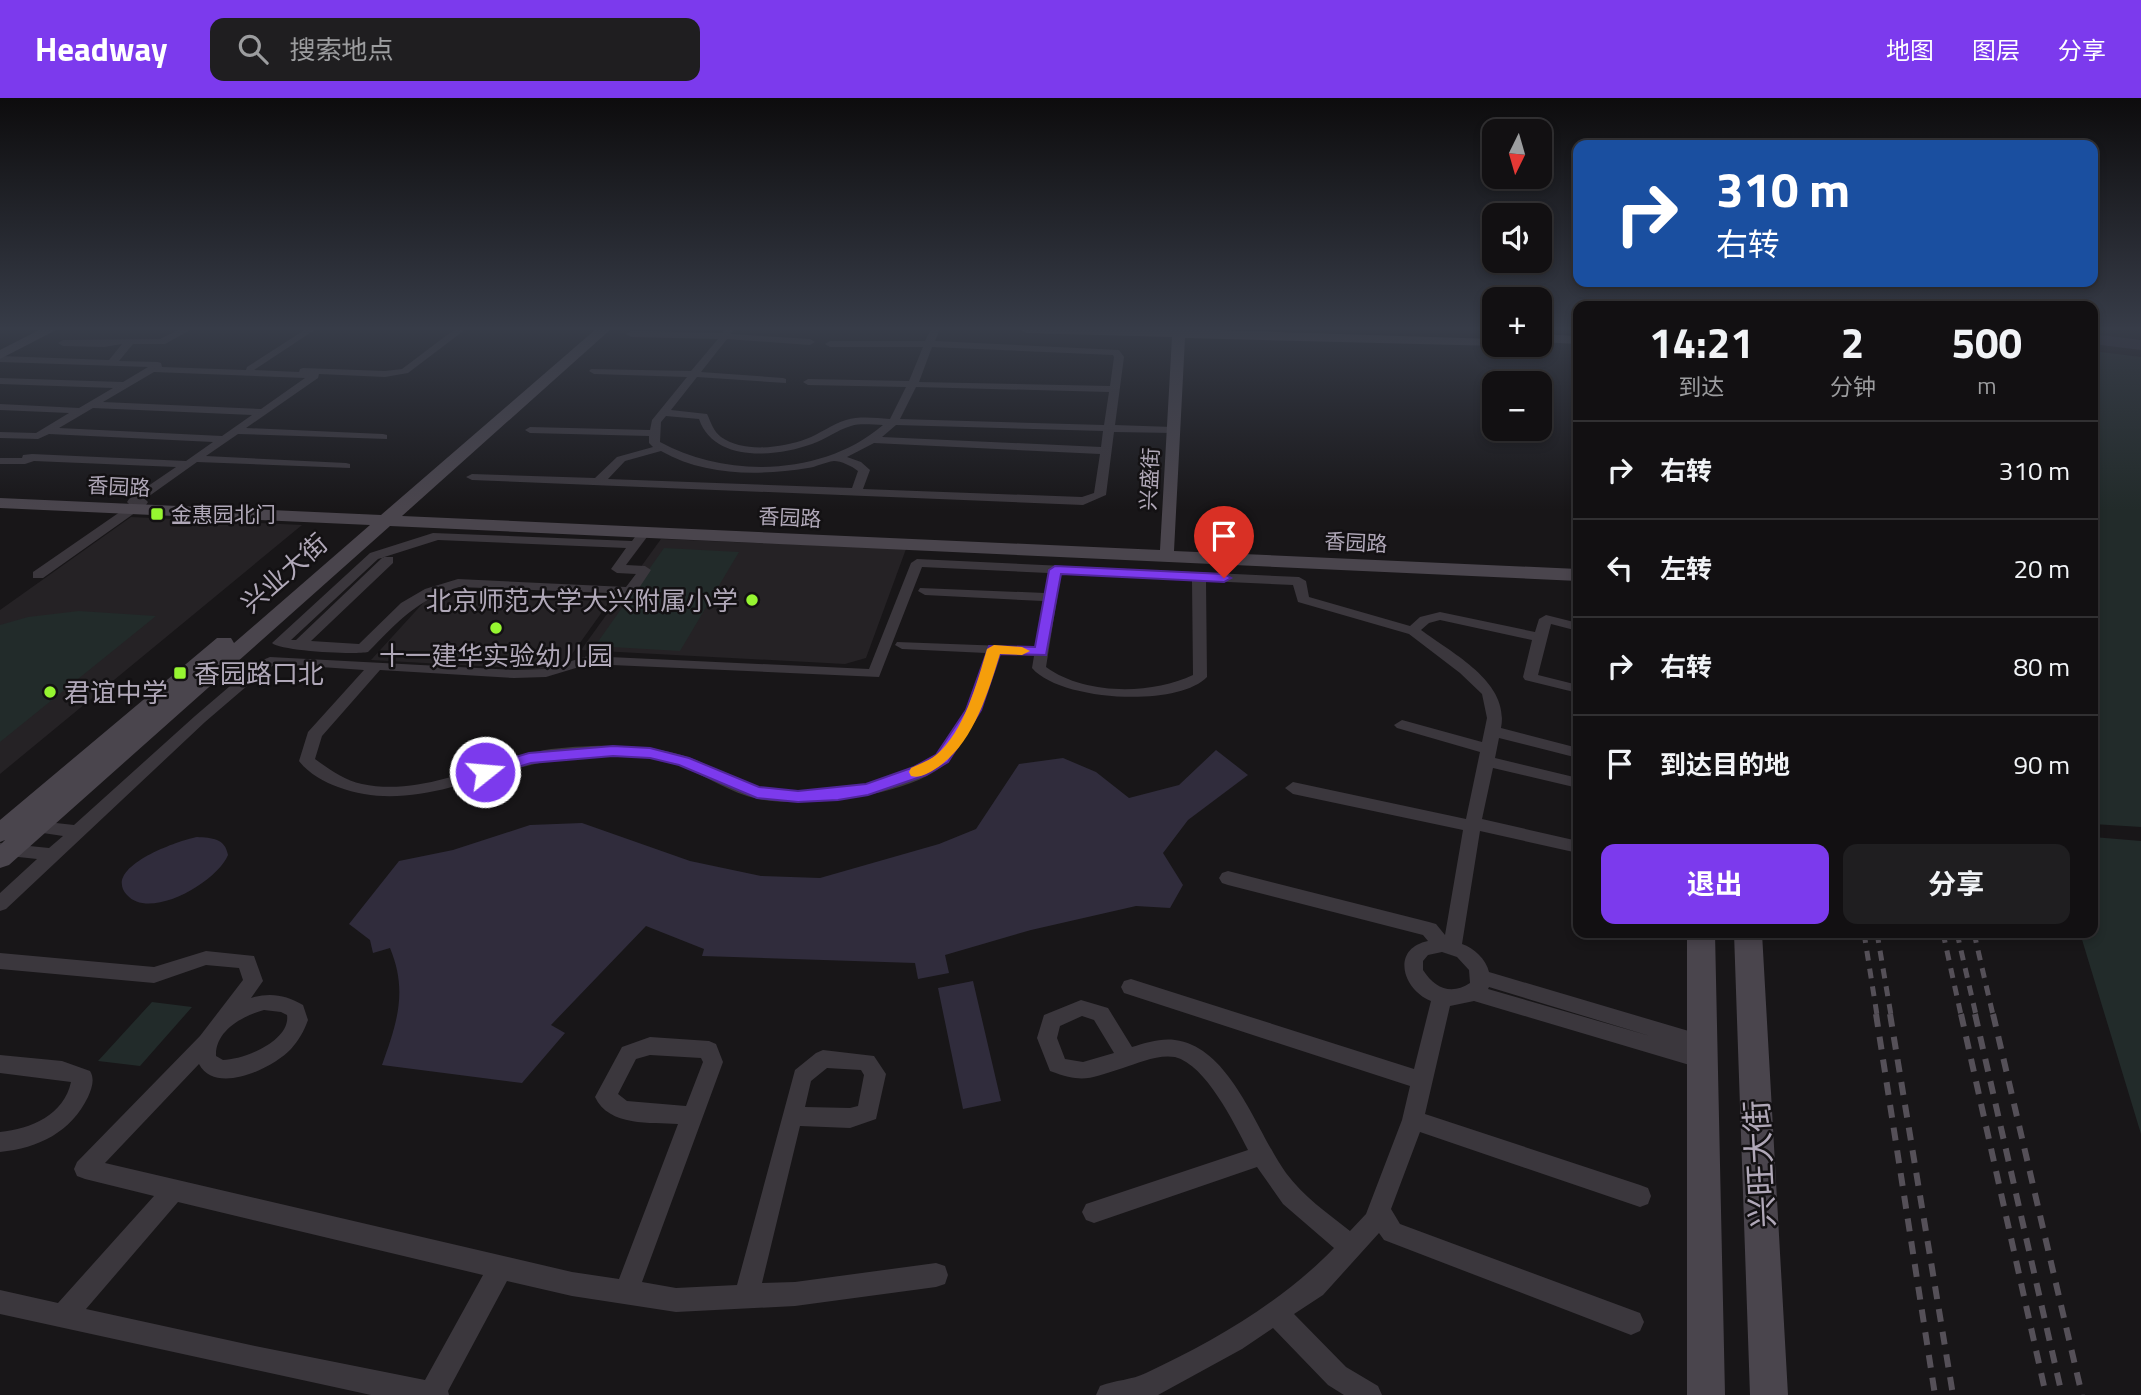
<!DOCTYPE html>
<html lang="zh">
<meta charset="utf-8">
<style>
body{margin:0;font-family:"Titillium Web","Noto Sans SC",sans-serif;background:#1f1e20;color:#f1f3f6;height:100vh;display:flex;flex-direction:column;font-size:26px;white-space:nowrap}
*{box-sizing:border-box;margin:0}
p{font-size:23px;color:#9c9d9f}
.icon{flex:none;width:38px;height:38px;fill:none;stroke:currentColor;stroke-width:2;stroke-linecap:round;stroke-linejoin:round}
.map{position:relative;flex:1;overflow:hidden}
.sheet{position:absolute;left:1573px;top:203px;width:525px;height:637px;display:flex;flex-direction:column;background:#121012;border-radius:14px;box-shadow:0 4px 10px #0003,0 0 0 2px #313032}
.sheet>*{flex:none}
.top-card{position:absolute;left:1573px;top:42px;width:525px;height:147px;border-radius:14px;box-shadow:0 4px 10px #0003,0 0 0 2px #313032;background:#1a4fa0;color:#fff;overflow:hidden}
.needle{width:46px;rotate:185deg}
.controls{position:absolute;left:1482px;top:21px;display:grid;gap:14px}
.controls a{display:grid;place-items:center;width:70px;height:70px;border-radius:14px;background:#121012;box-shadow:0 4px 10px #0003,0 0 0 2px #313032;font-size:35px}
.pin{position:absolute;display:grid;place-items:center;width:60px;height:60px;color:#fff;margin:-72px -30px;border-radius:50% 50% 50% 0;rotate:-45deg;box-shadow:0 0 7px #0007}
.pin .icon{rotate:45deg}
.me{position:absolute;width:77px;margin:-38px;rotate:73deg;stroke-linejoin:round;filter:drop-shadow(0 0 5px #0008)}
.turn{display:flex;align-items:center;gap:24px;height:147px;padding:0 28px;font-size:32px}
.turn .icon{width:91px;height:91px;stroke-width:2.5}
.turn b{display:block;font-size:49px;line-height:60px}
.eta{display:flex;justify-content:space-evenly;align-items:center;height:119px;text-align:center}
.eta b{font-size:42px;font-weight:700;line-height:49px}
.action{display:flex;gap:14px;margin-top:auto;padding:14px 28px}
.action a{flex:1;height:80px;border-radius:14px;background:#7c3aed;color:#fff;font-size:28px;font-weight:700;line-height:80px;text-align:center}
.action a+a{background:#1f1e20;color:#f1f3f6}
ul{padding:0;list-style:none}
li{display:flex;align-items:center;gap:21px;height:98px;padding:0 28px;border-top:2px solid #313032}
li div{flex:1}
li b{display:block;font-size:26px}
li em{font-style:normal}
header{display:flex;align-items:center;gap:42px;box-sizing:border-box;height:98px;padding:0 35px;background:#7c3aed;color:#fff}
header strong{font-size:33px}
nav{display:flex;gap:38px;margin-inline-start:auto;font-size:24px}
.search{width:490px;height:63px;background:#1f1e20;display:flex;align-items:center;gap:18px;box-sizing:border-box;padding:0 24px;border-radius:14px;color:#9c9d9f;font-size:26px}
.map>svg:first-child{display:block}
</style>
<header>
<strong>Headway</strong>
<div class="search"><svg class="icon" aria-label="search" viewBox="0 0 24 24"><circle cx="10" cy="10" r="6"/><path d="M15 15l6 6"/></svg>搜索地点</div>
<nav><a>地图</a><a>图层</a><a>分享</a></nav>
</header>
<div class="map">
<svg width="2141" height="1297" viewBox="0 0 2141 1297">
<rect width="100%" height="100%" fill="#181618"/>
<path fill="#252225" d="M 131,419 L 302,427 L 0,676 L 0,512 Z
M 661,441 L 906,451 L 866,560 L 845,566 L 581,552 Z
M 455,491 L 612,500 L 572,556 L 549,572 L 371,562 L 424,504 Z"/>
<path fill="#222b2a" d="M 2093,253 L 2141,259 L 2141,729 L 2093,726 Z
M 664,450 L 739,454 L 680,553 L 595,548 Z
M 79,513 L 156,518 L 0,644 L 0,527 L 28,519 Z
M 2093,739 L 2141,743 L 2141,1036 L 2080,835 L 2093,835 Z
M 152,904 L 192,909 L 140,968 L 98,963 Z"/>
<path fill="#302c3c" d="M 1216,652 L 1248,677 L 1188,722 L 1163,755 L 1183,787 L 1170,810 L 1136,808 L 1031,832 L 945,857 L 949,875 L 918,881 L 915,865 L 702,858 L 704,851 L 646,828 L 551,927 L 565,935 L 522,985 L 382,967 C 397,925 408,893 390,850 L 373,855 L 370,842 L 349,826 L 399,763 L 453,752 L 530,727 L 582,725 L 690,763 L 761,778 L 820,780 L 939,746 L 976,731 L 1019,666 L 1063,660 L 1096,674 L 1129,700 L 1179,687 Z
M 197,739 C 212,740 225,740 228,757 C 217,784 150,823 127,797 C 101,769 180,742 197,739 Z
M 973,883 L 1001,1003 L 963,1011 L 938,890 Z"/>
<g fill="none" stroke-linecap="round" stroke-linejoin="round">
<path fill="#302c3c" fill-rule="evenodd" d="M 2093,236 L 2141,242 L 2141,252 L 2093,246 Z"/>
<path fill="#3b373d" fill-rule="evenodd" d="M 180,231 L 192,231 L 165,246 L 133,246 L 119,263 L 158,264 L 161,265 L 162,269 L 246,272 L 247,269 L 306,231 L 316,231 L 254,272 L 299,274 L 300,271 L 303,270 L 385,273 L 402,271 L 455,231 L 466,231 L 408,275 L 385,279 L 319,276 L 318,280 L 246,330 L 383,336 L 387,337 L 387,341 L 238,336 L 206,358 L 346,365 L 350,366 L 350,370 L 197,364 L 145,401 L 148,404 L 146,407 L 43,480 L 33,480 L 33,474 L 130,407 L 127,404 L 129,401 L 176,369 L 34,363 L 25,366 L 0,366 L 0,360 L 22,360 L 23,357 L 32,356 L 186,363 L 213,344 L 49,336 L 38,341 L 0,340 L 0,334 L 36,335 L 69,315 L 0,312 L 0,306 L 79,310 L 113,290 L 0,286 L 0,280 L 123,284 L 148,269 L 0,264 L 0,258 L 109,262 L 122,246 L 104,249 L 63,248 L 58,245 L 63,242 L 160,241 ZM 154,274 L 305,280 L 261,311 L 103,304 ZM 93,310 L 252,317 L 222,338 L 59,330 Z
M 725,231 L 734,231 L 731,236 L 810,241 L 815,244 L 810,247 L 727,241 L 701,274 L 783,280 L 786,281 L 786,285 L 697,279 L 671,312 L 707,316 C 711,324 713,333 721,339 C 743,355 782,350 806,341 C 820,336 832,326 846,322 C 860,318 875,320 890,321 L 906,289 L 808,287 L 803,284 L 808,281 L 909,283 L 923,249 L 830,249 L 825,246 L 830,243 L 925,243 L 931,231 L 940,231 L 935,243 L 1119,252 L 1124,259 L 1115,327 L 1173,329 L 1178,332 L 1173,335 L 1114,334 L 1106,397 L 1083,407 L 472,382 L 466,379 L 472,376 L 595,380 L 617,359 L 653,349 L 649,345 L 649,338 L 530,335 L 525,332 L 530,329 L 650,332 L 652,322 L 687,279 L 594,276 L 589,273 L 591,271 L 691,273 L 718,241 L 631,239 L 626,236 L 631,233 L 722,235 ZM 932,249 L 1113,257 L 1114,259 L 1110,288 L 919,284 ZM 916,289 L 1109,294 L 1104,327 L 900,321 ZM 666,318 L 699,321 C 714,365 776,359 812,346 C 826,341 837,332 851,328 C 861,325 873,327 883,327 C 824,378 727,381 660,344 L 661,324 ZM 896,327 L 1103,333 L 1101,349 L 882,339 ZM 874,345 L 1100,356 L 1094,395 L 1082,399 L 863,391 L 870,372 L 861,364 L 847,359 ZM 661,353 C 705,378 758,378 808,370 C 816,369 825,364 834,363 C 841,363 852,368 858,373 L 852,390 L 608,381 L 625,363 Z
M 644,431 L 650,435 L 626,467 L 645,468 L 651,472 L 635,496 L 459,489 C 415,503 400,522 368,554 C 354,557 281,553 272,545 L 370,455 L 433,435 L 632,443 L 640,432 ZM 438,442 L 626,450 L 611,471 L 617,475 L 636,476 L 626,489 L 458,481 L 425,491 L 401,505 L 359,546 L 311,543 L 393,465 L 393,459 L 383,459 L 296,542 L 291,542 L 378,461 Z
M 917,461 L 1299,479 L 1306,483 L 1309,499 L 1410,528 L 1420,519 L 1440,514 L 1535,534 L 1539,521 L 1546,517 L 1578,525 L 1578,533 L 1551,526 L 1538,577 L 1578,587 L 1578,595 L 1525,582 L 1523,579 L 1532,542 L 1440,522 L 1429,525 L 1421,532 C 1453,556 1510,584 1501,630 L 1578,650 L 1578,660 L 1499,640 L 1495,660 L 1578,680 L 1578,690 L 1493,670 L 1482,721 L 1578,743 L 1578,755 L 1480,733 L 1462,846 C 1474,850 1486,861 1489,874 L 1709,939 L 1712,945 L 1709,951 L 1703,953 L 1710,956 L 1713,962 L 1710,968 L 1703,971 L 1474,903 L 1450,908 L 1425,1016 L 1640,1087 L 1648,1090 L 1651,1098 L 1648,1106 L 1640,1109 L 1420,1034 L 1391,1111 L 1400,1126 L 1640,1215 L 1644,1224 L 1640,1233 L 1631,1237 L 1384,1142 L 1379,1135 L 1323,1197 L 1294,1216 L 1346,1269 L 1378,1288 L 1382,1297 L 1344,1297 L 1328,1287 L 1273,1230 L 1242,1251 L 1158,1297 L 1096,1297 L 1100,1288 C 1115,1282 1132,1282 1146,1275 C 1213,1244 1283,1203 1334,1150 L 1283,1106 L 1257,1069 L 1094,1125 L 1086,1122 L 1082,1114 L 1086,1106 L 1248,1052 C 1234,1025 1206,967 1175,959 C 1158,956 1138,965 1123,970 C 1089,980 1085,986 1050,973 L 1037,940 L 1044,917 L 1081,902 L 1108,910 L 1132,949 C 1146,945 1160,940 1175,942 C 1231,949 1257,1035 1286,1075 C 1303,1098 1327,1115 1350,1133 L 1366,1116 L 1402,1022 L 1410,988 L 1124,895 L 1121,889 L 1124,883 L 1131,881 L 1414,971 L 1431,903 C 1403,892 1390,851 1428,843 L 1423,837 L 1228,787 L 1222,785 L 1219,780 L 1222,775 L 1228,773 L 1429,824 L 1436,826 L 1445,837 L 1463,732 L 1293,696 L 1285,690 L 1293,684 L 1466,721 L 1480,654 L 1397,630 L 1394,627 L 1402,622 L 1482,644 L 1487,620 L 1482,596 L 1460,575 L 1409,536 L 1298,504 L 1293,487 L 1206,483 L 1207,579 C 1177,610 1060,603 1032,570 L 1034,558 L 1000,556 C 989,593 975,631 950,661 C 918,698 804,711 758,701 C 730,695 707,678 680,668 C 649,656 613,657 581,659 C 499,663 420,720 338,689 C 324,684 308,675 299,663 L 308,634 L 364,572 L 277,566 L 268,570 L 205,624 L 6,811 L 0,813 L 0,795 L 37,761 L 0,757 L 0,745 L 49,750 L 63,738 L 23,732 L 20,728 L 23,724 L 29,722 L 74,727 L 195,618 L 258,564 L 270,559 L 514,572 L 545,571 L 588,558 L 869,571 L 911,465 ZM 922,469 L 1048,475 L 1045,495 L 920,490 L 918,493 L 925,497 L 1043,503 L 1035,549 L 897,544 L 895,547 L 902,551 L 986,555 C 975,589 963,630 937,655 C 904,689 798,702 754,688 C 732,682 712,668 691,660 C 659,649 625,647 591,648 C 570,649 548,650 528,656 C 475,669 418,698 362,686 C 344,682 330,672 315,661 L 322,638 L 380,572 L 514,580 L 546,579 L 589,566 L 879,579 ZM 1061,476 L 1192,482 L 1193,577 C 1151,597 1084,597 1046,569 ZM 1442,854 L 1457,859 L 1469,872 L 1470,885 C 1452,897 1435,891 1423,872 L 1423,863 L 1428,857 ZM 1489,889 L 1650,938 L 1488,891 ZM 1082,918 L 1094,922 L 1114,955 L 1083,964 L 1065,961 L 1057,940 L 1060,928 Z
M 206,853 L 254,858 L 263,883 L 251,900 C 270,894 286,897 303,907 L 308,922 C 304,933 299,942 291,951 C 273,970 216,998 199,966 L 105,1065 L 572,1174 L 619,1181 L 678,1026 C 651,1024 609,1029 595,999 L 622,949 L 650,939 L 709,943 L 716,946 L 723,964 L 642,1184 L 676,1190 L 737,1187 L 795,972 L 816,955 L 823,952 L 874,958 L 886,976 L 876,1021 L 850,1030 L 800,1028 L 762,1185 L 795,1184 L 936,1165 L 945,1168 L 948,1177 L 945,1186 L 936,1189 L 795,1208 L 676,1214 L 572,1198 L 507,1183 L 448,1293 L 449,1297 L 371,1297 L 0,1216 L 0,1192 L 58,1205 L 154,1098 L 85,1081 L 77,1078 L 74,1071 L 77,1064 L 200,938 L 243,882 L 239,870 L 206,867 L 154,885 L 0,871 L 0,855 L 154,869 ZM 264,912 L 281,914 L 287,917 C 291,943 243,962 223,962 L 216,958 C 215,933 242,918 264,912 ZM 650,957 L 701,960 L 703,964 L 686,1008 L 627,1003 L 618,996 L 636,961 ZM 827,970 L 861,972 L 864,977 L 858,1008 L 850,1010 L 805,1009 L 811,983 ZM 178,1104 L 483,1177 L 425,1282 L 255,1248 L 86,1211 Z
M 0,957 L 62,963 L 90,973 C 95,981 92,990 88,999 C 71,1034 39,1050 0,1054 L 0,1034 C 31,1031 64,1017 71,984 L 0,975 Z"/>
<path fill="#4a454d" fill-rule="evenodd" d="M 41,231 L 58,231 L 0,261 L 0,252 Z
M 596,231 L 611,231 L 402,418 L 1160,452 L 1172,239 L 1026,235 L 1020,231 L 1185,231 L 1494,241 L 1494,247 L 1499,248 L 1185,240 L 1174,453 L 1578,471 L 1578,483 L 390,428 L 9,767 L 0,770 L 0,747 L 5,742 L 0,744 L 0,722 L 217,540 L 231,540 L 234,545 L 370,427 L 0,410 L 0,400 L 381,417 Z
M 1540,236 L 1578,238 L 1578,246 L 1540,244 Z
M 1687,835 L 1715,835 L 1725,1297 L 1687,1297 Z
M 1734,835 L 1762,835 L 1788,1297 L 1750,1297 Z"/>
<path stroke="#555058" stroke-width="5" stroke-dasharray="10 8" stroke-linecap="butt" d="M 1864,835 L 1877,917
M 1877,835 L 1891,917
M 1943,835 L 1961,917
M 1957,835 L 1976,917
M 1974,835 L 1993,917"/>
<path stroke="#555058" stroke-width="6" stroke-dasharray="13 10" stroke-linecap="butt" d="M 1876,916 L 1935,1297
M 1890,916 L 1953,1297
M 1961,916 L 2046,1297
M 1975,916 L 2062,1297
M 1993,916 L 2082,1297"/>
</g>
<linearGradient id="sky" x2="0" y2="1"><stop stop-color="#0d0c0d"/><stop offset="0.56" stop-color="#373c48"/><stop offset="1" stop-color="#373c48" stop-opacity="0"/></linearGradient>
<rect width="2141" height="412" fill="url(#sky)"/>
<path fill="#7c3aed" stroke="#51269a" stroke-width="2" d="M 1055,468 L 1224,476 L 1231,480 L 1224,484 L 1061,476 L 1046,557 L 1000,556 L 981,612 L 948,664 L 926,677 L 868,697 L 838,702 L 798,704 L 757,700 L 679,667 L 650,660 L 613,658 L 531,665 L 485,679 L 477,674 L 479,670 L 529,655 L 613,648 L 650,650 L 689,660 L 759,689 L 798,693 L 866,686 L 914,669 L 936,657 L 966,612 L 989,548 L 1035,549 L 1049,472 Z"/>
<path fill="#f59e0b" d="M 994,547 L 1022,549 L 1030,553 L 1022,557 L 1000,556 C 987,598 972,650 932,673 C 924,677 919,680 911,678 L 909,674 L 911,670 C 919,666 929,663 936,657 C 964,634 977,585 987,551 Z"/>
<g fill="#96f531" stroke="#131113" stroke-width="2.5">
<rect x="150" y="409" width="14" height="14" rx="3.5"/>
<circle cx="752" cy="502" r="7"/>
<circle cx="496" cy="530" r="7"/>
<rect x="173" y="568" width="14" height="14" rx="3.5"/>
<circle cx="50" cy="594" r="7"/>
</g>
<g text-anchor="middle" dominant-baseline="central" stroke-width="5" stroke-linejoin="round" paint-order="stroke">
<g font-size="21" fill="#b0a8b8" stroke="#131113">
<text transform="translate(1149 381) rotate(-87)">兴盛街</text>
<text transform="translate(119 388) rotate(3)">香园路</text>
<text transform="translate(790 419) rotate(3)">香园路</text>
<text transform="translate(1356 444) rotate(3)">香园路</text>
</g>
<g font-size="21" fill="#b0a8b8" stroke="#131113" text-anchor="start">
<text x="171" y="416">金惠园北门</text>
</g>
<g font-size="26" fill="#b0a8b8" stroke="#131113">
<text transform="translate(284 475) rotate(-41)">兴业大街</text>
</g>
<g font-size="26" fill="#b0a8b8" stroke="#131113" text-anchor="start">
<text x="738" y="502" text-anchor="end">北京师范大学大兴附属小学</text>
<text x="496" y="557" text-anchor="middle">十一建华实验幼儿园</text>
<text x="194" y="575">香园路口北</text>
<text x="64" y="594">君谊中学</text>
</g>
<g font-size="32" fill="#b0a8b8" stroke="#131113">
<text transform="translate(1759 1066) rotate(-93)">兴旺大街</text>
</g>
</g>
</svg>
<div class="controls">
<a><svg class="needle" viewBox="-14 -14 28 28"><path d="M0-13l5 13h-10z" fill="#e53935"/><path d="M0 13l5-13h-10z" fill="#9c9d9f"/></svg></a>
<a><svg class="icon" aria-label="sound" viewBox="0 0 24 24"><path d="M4 9h4l5-4v14l-5-4H4zM17 9q2 3 0 6"/></svg></a>
<a>+</a>
<a>−</a>
</div>
<div class="pin" style="left:1224px;top:480px;background:#d93025"><svg class="icon" aria-label="arrive" viewBox="0 0 24 24"><path d="M6 21V4h12l-3 4 3 4H6"/></svg></div>
<svg class="me" style="left:485px;top:674px" viewBox="-20 -20 40 40"><circle r="17" fill="#7c3aed" stroke="#fff" stroke-width="3"/><path d="M0-11L8 9 0 5-8 9z" fill="#fff"/></svg>
<div class="top-card">
<div class="turn"><svg class="icon" aria-label="right" viewBox="0 0 24 24"><path d="M7 20v-9h11M14 6l5 5-5 5"/></svg><div><b>310 m</b>右转</div></div>
</div>
<section class="sheet">
<div class="eta">
<div><b>14:21</b><p>到达</p></div>
<div><b>2</b><p>分钟</p></div>
<div><b>500</b><p>m</p></div>
</div>
<ul>
<li><svg class="icon" aria-label="right" viewBox="0 0 24 24"><path d="M7 20v-9h11M14 6l5 5-5 5"/></svg><div><b>右转</b></div><em>310 m</em></li>
<li><svg class="icon" aria-label="left" viewBox="0 0 24 24"><path d="M17 20v-9H6M10 6l-5 5 5 5"/></svg><div><b>左转</b></div><em>20 m</em></li>
<li><svg class="icon" aria-label="right" viewBox="0 0 24 24"><path d="M7 20v-9h11M14 6l5 5-5 5"/></svg><div><b>右转</b></div><em>80 m</em></li>
<li><svg class="icon" aria-label="arrive" viewBox="0 0 24 24"><path d="M6 21V4h12l-3 4 3 4H6"/></svg><div><b>到达目的地</b></div><em>90 m</em></li>
</ul>
<div class="action"><a>退出</a><a>分享</a></div>
</section>
</div>
